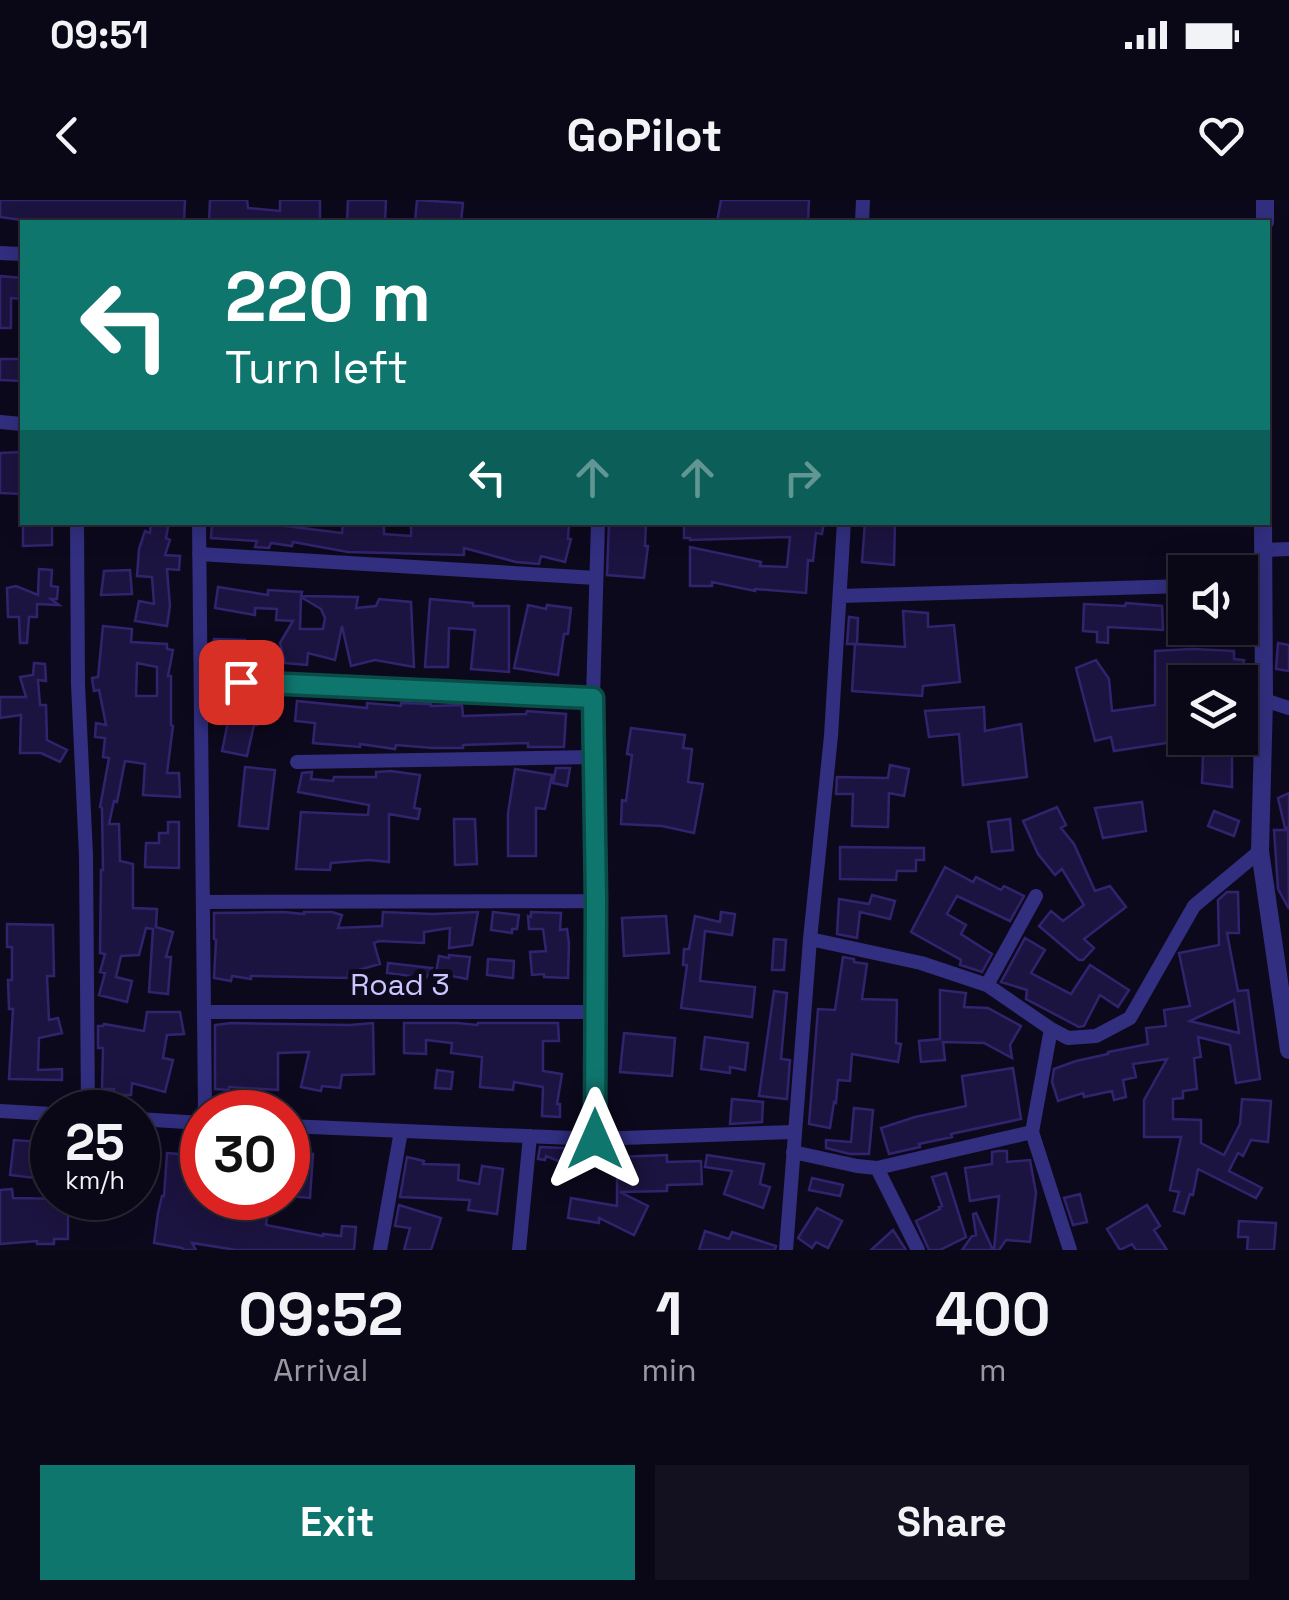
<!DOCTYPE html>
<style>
body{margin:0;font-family:"Space Grotesk",sans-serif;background:#13101f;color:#f1f3f6;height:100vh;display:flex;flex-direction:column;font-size:38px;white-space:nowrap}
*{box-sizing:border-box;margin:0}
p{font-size:32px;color:#9999a1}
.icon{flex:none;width:55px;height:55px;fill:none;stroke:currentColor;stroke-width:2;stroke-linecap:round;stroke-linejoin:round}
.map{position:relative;height:1050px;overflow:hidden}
.side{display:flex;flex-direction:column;background:#0a0716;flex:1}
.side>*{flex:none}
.hud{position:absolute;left:20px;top:20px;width:1250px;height:305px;border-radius:0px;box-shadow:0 5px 25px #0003,0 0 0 2px #2a2835;background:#0f766e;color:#fff;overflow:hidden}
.buttons{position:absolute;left:1168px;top:355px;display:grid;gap:20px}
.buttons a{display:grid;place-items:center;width:90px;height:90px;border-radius:0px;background:#0a0716;box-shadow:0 5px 25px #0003,0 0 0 2px #2a2835;font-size:50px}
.speed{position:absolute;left:30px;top:890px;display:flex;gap:20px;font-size:50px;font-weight:700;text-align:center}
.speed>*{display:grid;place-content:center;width:130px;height:130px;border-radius:50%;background:#0a0716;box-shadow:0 5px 25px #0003,0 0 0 2px #2a2835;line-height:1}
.speed small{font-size:25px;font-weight:400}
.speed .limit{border:15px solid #d22;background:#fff;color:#111}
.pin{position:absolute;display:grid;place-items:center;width:85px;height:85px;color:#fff;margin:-42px;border-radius:20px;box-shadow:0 5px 15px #0006}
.me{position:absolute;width:110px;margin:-55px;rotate:0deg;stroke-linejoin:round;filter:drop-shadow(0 0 8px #0008)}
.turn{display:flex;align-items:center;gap:35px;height:210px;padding:0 40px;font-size:45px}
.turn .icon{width:130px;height:130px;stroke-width:2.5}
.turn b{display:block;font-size:70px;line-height:85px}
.lanes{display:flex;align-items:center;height:95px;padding:0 40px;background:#0003;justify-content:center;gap:50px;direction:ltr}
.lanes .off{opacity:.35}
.eta{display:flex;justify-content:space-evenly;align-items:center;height:170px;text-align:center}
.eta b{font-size:60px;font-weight:600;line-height:70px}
.action{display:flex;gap:20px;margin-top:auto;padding:20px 40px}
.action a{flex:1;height:115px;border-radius:0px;background:#0f766e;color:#fff;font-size:40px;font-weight:600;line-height:115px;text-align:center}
.action a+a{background:#13101f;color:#f1f3f6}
.status{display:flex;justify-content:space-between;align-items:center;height:70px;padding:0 50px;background:#0a0716;direction:ltr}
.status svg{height:28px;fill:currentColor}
header{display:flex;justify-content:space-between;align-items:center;height:130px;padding:0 40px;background:#0a0716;font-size:45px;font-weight:600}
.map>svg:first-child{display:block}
</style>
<div class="status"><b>09:51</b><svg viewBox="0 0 49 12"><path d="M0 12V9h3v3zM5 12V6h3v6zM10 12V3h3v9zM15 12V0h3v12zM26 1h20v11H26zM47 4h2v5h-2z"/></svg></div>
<header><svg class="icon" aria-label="back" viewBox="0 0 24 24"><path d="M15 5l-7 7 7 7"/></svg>GoPilot<svg class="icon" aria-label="heart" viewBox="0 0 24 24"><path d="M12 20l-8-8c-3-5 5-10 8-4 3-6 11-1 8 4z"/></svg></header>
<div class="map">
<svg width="1289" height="1050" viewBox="0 0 1289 1050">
<rect width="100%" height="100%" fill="#0d091d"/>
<path fill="#1c1440" stroke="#32236e" stroke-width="2.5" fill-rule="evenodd" d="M 0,0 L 185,0 L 184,22 L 35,22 L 0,17 Z
M 210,0 L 247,0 L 248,8 L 280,11 L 280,0 L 320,0 L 320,22 L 209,22 Z
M 348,0 L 386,0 L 385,22 L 347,22 Z
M 417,0 L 463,3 L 461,22 L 415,22 Z
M 721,0 L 809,0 L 808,22 L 717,22 Z
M 0,76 L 22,78 L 22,99 L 11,98 L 11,128 L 0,128 Z
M 0,159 L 22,159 L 22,181 L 0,180 Z
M 22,252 L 22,294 L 0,293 L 0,253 Z
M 23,322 L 52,322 L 52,345 L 23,346 Z
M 151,322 L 169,322 L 166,338 L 170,340 L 165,355 L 180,356 L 179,370 L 167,369 L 170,406 L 167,426 L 135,421 L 139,401 L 154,404 L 152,377 L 137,376 L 139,349 L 145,331 L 150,333 Z
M 212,322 L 254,322 L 342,333 L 343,322 L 384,322 L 384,334 L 411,336 L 411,322 L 569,322 L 568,339 L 571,339 L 565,362 L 541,356 L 539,364 L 516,362 L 464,348 L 464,355 L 348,352 L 293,342 L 292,346 L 271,343 L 269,348 L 255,347 L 257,341 L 211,338 Z
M 609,322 L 646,322 L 645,346 L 648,346 L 644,378 L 607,375 Z
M 684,322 L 824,322 L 822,334 L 816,333 L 813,361 L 808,360 L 806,393 L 755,389 L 755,391 L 712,382 L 712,386 L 690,386 L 690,347 L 761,362 L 760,366 L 787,367 L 790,337 L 690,340 L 690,338 L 684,338 Z
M 865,322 L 895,322 L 894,365 L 862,362 Z
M 39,369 L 52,370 L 51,386 L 58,387 L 57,399 L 51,399 L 59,405 L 37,404 L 37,417 L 29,417 L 27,443 L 20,443 L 19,417 L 8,417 L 7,388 L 16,386 L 38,395 Z
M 130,370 L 132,394 L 101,395 L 104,371 Z
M 218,387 L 268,395 L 268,390 L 302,392 L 301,396 L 358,397 L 356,408 L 376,406 L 379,399 L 411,402 L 414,467 L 375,460 L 351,466 L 342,426 L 335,460 L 308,453 L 307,465 L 285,463 L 280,443 L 293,421 L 276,420 L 277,409 L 255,408 L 255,415 L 215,408 ZM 301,397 L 321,409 L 325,418 L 323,429 L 300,429 Z
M 430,399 L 473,403 L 473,406 L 509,406 L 509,472 L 471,469 L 475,430 L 449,428 L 448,467 L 425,467 Z
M 1126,403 L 1162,406 L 1163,430 L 1108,427 L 1108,443 L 1097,442 L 1097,432 L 1083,431 L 1084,404 L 1125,406 Z
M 528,405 L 546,409 L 547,405 L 571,408 L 568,434 L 564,434 L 558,475 L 514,468 Z
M 903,411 L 928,413 L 928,427 L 954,425 L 960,482 L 923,486 L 922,496 L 852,491 L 855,444 L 847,444 L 849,417 L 858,418 L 857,444 L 905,447 Z
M 103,426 L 132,429 L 131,442 L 167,444 L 167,449 L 173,450 L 168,476 L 171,476 L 171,525 L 173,526 L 167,573 L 179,573 L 180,597 L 143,595 L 145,564 L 125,561 L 117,602 L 114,601 L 109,624 L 119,624 L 120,661 L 133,664 L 133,708 L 157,709 L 156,727 L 173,732 L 166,757 L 171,757 L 168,794 L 149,792 L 153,729 L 146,728 L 139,755 L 121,756 L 116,777 L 132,781 L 127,802 L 99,795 L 105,773 L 100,772 L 105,754 L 100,753 L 101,670 L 103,670 L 102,608 L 100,607 L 109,558 L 103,557 L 105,538 L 95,537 L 96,523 L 106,525 L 99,490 L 94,491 L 92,478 L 98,477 ZM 137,463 L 157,467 L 157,496 L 136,496 Z
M 214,439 L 245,440 L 244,452 L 212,451 Z
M 1278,443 L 1289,445 L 1289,471 L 1276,469 Z
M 1192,449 L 1234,451 L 1234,459 L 1244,460 L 1241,480 L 1225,477 L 1225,482 L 1185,482 L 1185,507 L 1181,507 L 1186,540 L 1114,551 L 1111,537 L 1095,541 L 1076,468 L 1096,460 L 1109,479 L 1112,511 L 1155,505 L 1155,451 Z
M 34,463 L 45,464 L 46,481 L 38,480 L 40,505 L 46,505 L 47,540 L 67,550 L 60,562 L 41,553 L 20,553 L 21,515 L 0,518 L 0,497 L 26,497 L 20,477 L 33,475 Z
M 239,493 L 260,495 L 257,525 L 254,525 L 247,556 L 222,551 L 229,517 L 220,517 L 222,496 L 239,497 Z
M 297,501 L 367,508 L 367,503 L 401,506 L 401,503 L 431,504 L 431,506 L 462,505 L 463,516 L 526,514 L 527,511 L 566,514 L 564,547 L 528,547 L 528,543 L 463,545 L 463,548 L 433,548 L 396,545 L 395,549 L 360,544 L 360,547 L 313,543 L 315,523 L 295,521 Z
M 984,507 L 985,531 L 1021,524 L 1027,577 L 963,585 L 959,534 L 929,537 L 925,511 Z
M 631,528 L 685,535 L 683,548 L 692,549 L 688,582 L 703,584 L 694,633 L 662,626 L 621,624 L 622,600 L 626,601 L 632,555 L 627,554 Z
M 1232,555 L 1232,587 L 1202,583 L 1203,556 Z
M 890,565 L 909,569 L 904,596 L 889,593 L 888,627 L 852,626 L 853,594 L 836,594 L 837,577 L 888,578 Z
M 245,567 L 275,570 L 268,629 L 239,626 Z
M 556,568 L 570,568 L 567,586 L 553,583 Z
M 515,569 L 552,575 L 545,609 L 536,608 L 536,656 L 508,656 L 508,613 Z
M 391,571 L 420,575 L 414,608 L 420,609 L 418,619 L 389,614 L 389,662 L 369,660 L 331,663 L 330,670 L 296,669 L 301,612 L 368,615 L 369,605 L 298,592 L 302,573 L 312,572 L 311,579 L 333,581 L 334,577 L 376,577 L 376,572 Z
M 1289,593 L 1289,627 L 1285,628 L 1278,598 Z
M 1142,602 L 1146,631 L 1103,638 L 1095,608 Z
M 1057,607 L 1066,625 L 1061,628 L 1074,644 L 1095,691 L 1110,686 L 1126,707 L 1084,739 L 1094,748 L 1083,760 L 1079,760 L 1039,726 L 1051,711 L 1063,721 L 1084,705 L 1062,669 L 1055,675 L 1038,654 L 1023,621 Z
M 1214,611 L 1239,621 L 1234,636 L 1208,626 Z
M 454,619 L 475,619 L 477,664 L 455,665 Z
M 1010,619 L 1013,650 L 992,652 L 988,622 Z
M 168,622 L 179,622 L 179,668 L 145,667 L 146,643 L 159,643 L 159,633 L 168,633 Z
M 1274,630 L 1288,630 L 1289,709 L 1278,689 Z
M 840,647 L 924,648 L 924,660 L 916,660 L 916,671 L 897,671 L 896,680 L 840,679 Z
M 945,667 L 973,682 L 976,677 L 1001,690 L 1004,686 L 1024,696 L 1010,721 L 957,696 L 947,714 L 966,725 L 961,734 L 992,754 L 982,772 L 960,765 L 961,760 L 911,732 Z
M 1227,692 L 1238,692 L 1239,733 L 1227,733 L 1238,791 L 1248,790 L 1260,879 L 1236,883 L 1230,845 L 1198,837 L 1201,857 L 1194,858 L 1197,889 L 1183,891 L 1183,898 L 1173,899 L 1173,919 L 1201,920 L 1201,943 L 1224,955 L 1240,924 L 1242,899 L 1271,901 L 1268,942 L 1251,940 L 1243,956 L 1238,953 L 1229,971 L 1262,988 L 1256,998 L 1198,969 L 1193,995 L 1190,994 L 1184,1014 L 1174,1011 L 1179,992 L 1170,990 L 1181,937 L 1144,937 L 1144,900 L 1167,859 L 1133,864 L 1136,877 L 1123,880 L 1126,897 L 1114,900 L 1112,891 L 1084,897 L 1083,893 L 1058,901 L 1052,882 L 1054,869 L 1076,861 L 1108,854 L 1108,852 L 1148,844 L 1146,828 L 1166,826 L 1164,810 L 1190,806 L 1179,753 L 1219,745 L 1218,700 ZM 1234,800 L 1239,833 L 1190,821 Z
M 872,695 L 895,701 L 890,719 L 860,712 L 857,738 L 837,734 L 839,699 L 869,704 Z
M 284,712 L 304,714 L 304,712 L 332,712 L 342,715 L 338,728 L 382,726 L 383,712 L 433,714 L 478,712 L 472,745 L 449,748 L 450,728 L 424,732 L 424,743 L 379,741 L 374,743 L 380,764 L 348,773 L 348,778 L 251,776 L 251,779 L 232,776 L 231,781 L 214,778 L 216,740 L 214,739 L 214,713 Z
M 493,712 L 519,715 L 517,729 L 512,729 L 512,733 L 491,730 Z
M 531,712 L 561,713 L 560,730 L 567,729 L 569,743 L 568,778 L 544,777 L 544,774 L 532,775 L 530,752 L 546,751 L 543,729 L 529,729 L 528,716 L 531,717 Z
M 721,712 L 735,714 L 732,735 L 705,731 L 700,781 L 755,787 L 752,817 L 681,808 L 687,765 L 683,765 L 684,749 L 689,749 L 695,716 L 720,722 Z
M 666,716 L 669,753 L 624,756 L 622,718 Z
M 7,724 L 53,725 L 54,776 L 47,776 L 49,820 L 58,818 L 62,833 L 39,838 L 38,870 L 62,869 L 62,880 L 9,879 L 13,809 L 9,809 L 8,780 L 12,780 L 12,747 L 7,747 Z
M 1025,738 L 1045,750 L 1031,773 L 1071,794 L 1090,765 L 1129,790 L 1118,807 L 1100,795 L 1084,826 L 1079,827 L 1026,799 L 1027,790 L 1001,782 Z
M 774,739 L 786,740 L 784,770 L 772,770 Z
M 449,755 L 470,757 L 467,779 L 436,773 L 439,756 L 449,758 Z
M 843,757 L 854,759 L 854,762 L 867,764 L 862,799 L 897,800 L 896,843 L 901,844 L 898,862 L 852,854 L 850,881 L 838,880 L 836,903 L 834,902 L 830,928 L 809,924 L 818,809 L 835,810 Z
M 488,759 L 514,761 L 513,778 L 487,775 Z
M 388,763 L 432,768 L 426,778 L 387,773 Z
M 940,790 L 966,793 L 964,807 L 988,808 L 1021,826 L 1010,845 L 1012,858 L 984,843 L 943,842 L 945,860 L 921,862 L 919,841 L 940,839 Z
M 774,791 L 787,793 L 781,859 L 790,860 L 787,899 L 759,896 Z
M 147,812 L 180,812 L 184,834 L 167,835 L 163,858 L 173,860 L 165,892 L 132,883 L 131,895 L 114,895 L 114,889 L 102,889 L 103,848 L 98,848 L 98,826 L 103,826 L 104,824 L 144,831 Z
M 231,823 L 350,825 L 373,823 L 374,874 L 342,875 L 340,888 L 322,886 L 321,891 L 301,887 L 309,852 L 278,853 L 278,890 L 229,887 L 229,890 L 215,889 L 215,825 Z
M 404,823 L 457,823 L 477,825 L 478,823 L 558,823 L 559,841 L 543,841 L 543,871 L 562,874 L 557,904 L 560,904 L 560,917 L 542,916 L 543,887 L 514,882 L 513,890 L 480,887 L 482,857 L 451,853 L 452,843 L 426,840 L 426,854 L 404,853 Z
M 624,833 L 675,838 L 672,876 L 620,872 Z
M 705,837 L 748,843 L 745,870 L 730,867 L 730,873 L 701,869 Z
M 1013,868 L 1021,919 L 951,934 L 952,937 L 919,944 L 920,947 L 889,954 L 881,928 L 915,917 L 966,906 L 962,876 Z
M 437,870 L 453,872 L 451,889 L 435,888 Z
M 732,899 L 763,902 L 762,922 L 730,924 Z
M 854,908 L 873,910 L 869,954 L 850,954 L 826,948 L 826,940 L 851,942 Z
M 42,929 L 52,931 L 52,980 L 10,975 L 14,940 L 40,942 Z
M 540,947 L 563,948 L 566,949 L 561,962 L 546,956 L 545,960 L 538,959 Z
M 998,951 L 1007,951 L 1007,962 L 1030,960 L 1036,993 L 1030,1042 L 1006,1040 L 999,1050 L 994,1050 L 999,996 L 970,1001 L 965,968 L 992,964 L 992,952 Z
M 289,952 L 313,954 L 310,998 L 289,996 L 290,981 L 288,980 L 288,973 Z
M 167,953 L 202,956 L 200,998 L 230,998 L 229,1003 L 268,1007 L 266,1025 L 323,1036 L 323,1034 L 341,1036 L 342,1026 L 356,1027 L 354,1050 L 236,1050 L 192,1043 L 196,1050 L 184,1050 L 182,1048 L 154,1043 L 158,1013 L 162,996 L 164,996 Z
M 667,955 L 667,962 L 701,961 L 702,984 L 667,985 L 667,991 L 620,992 L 648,1006 L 634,1035 L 599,1018 L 599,1023 L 568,1018 L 571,998 L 617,1006 L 617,957 Z
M 707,955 L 764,964 L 760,984 L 770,987 L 763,1008 L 724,994 L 732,971 L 705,967 Z
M 407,957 L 424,961 L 423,964 L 459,965 L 458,980 L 479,984 L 482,966 L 503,969 L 497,1014 L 468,1010 L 470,1000 L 400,997 Z
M 946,973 L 966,1037 L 940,1050 L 929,1050 L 916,1021 L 940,1009 L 939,1007 L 942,1006 L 932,977 Z
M 812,978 L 843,985 L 840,996 L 809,990 Z
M 12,989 L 13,998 L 68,999 L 68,1039 L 54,1039 L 54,1044 L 37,1044 L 37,1041 L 0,1044 L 0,990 Z
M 1080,994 L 1087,1022 L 1073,1025 L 1064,998 Z
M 399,1005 L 441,1018 L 431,1050 L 404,1050 L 410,1028 L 395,1026 Z
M 1147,1005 L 1160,1026 L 1154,1030 L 1167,1050 L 1136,1050 L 1132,1044 L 1120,1050 L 1107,1029 Z
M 817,1008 L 842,1021 L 828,1048 L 816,1042 L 812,1048 L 798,1038 Z
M 976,1013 L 993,1050 L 962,1050 L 972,1036 L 976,1035 L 973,1014 Z
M 1239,1021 L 1276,1023 L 1274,1050 L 1247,1050 L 1248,1037 L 1238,1037 Z
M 893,1030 L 906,1050 L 871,1050 Z
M 705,1031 L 729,1039 L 732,1032 L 776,1046 L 775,1050 L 699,1050 Z"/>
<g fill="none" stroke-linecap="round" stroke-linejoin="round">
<path stroke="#322f81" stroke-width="14" d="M 862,22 L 863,0
M 0,53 L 22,54
M 0,222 L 22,224
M 77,322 L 78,484 L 86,655 L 88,912
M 199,322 L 205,912
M 1263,350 L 1289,349
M 199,354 L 596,378
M 1240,385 L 1264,384
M 840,396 L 1185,386
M 202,480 L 593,498
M 1264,500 L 1289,508
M 297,562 L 594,557
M 203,702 L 596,701
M 810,739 L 921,763 L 987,785 L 1051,829 L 1068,838 L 1096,836 L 1130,818 L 1194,706 L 1260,651
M 987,785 L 1036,696
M 204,812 L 596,812
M 1051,829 L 1032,932 L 1070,1050
M 0,911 L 52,914
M 138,919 L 202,923
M 288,926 L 595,939 L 793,932
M 595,939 L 593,498 L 598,322
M 793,952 L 857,966 L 877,968 L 1032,932
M 877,968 L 918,1050
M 380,1050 L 401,931
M 519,1050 L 530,936
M 786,1050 L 810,739 L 831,536 L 844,322"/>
<path stroke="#322f81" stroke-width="18" d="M 1265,22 L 1265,0
M 1263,322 L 1264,500 L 1260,651 L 1289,850"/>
</g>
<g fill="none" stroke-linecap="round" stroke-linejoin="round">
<g stroke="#0a4d48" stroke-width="25">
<path id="route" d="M 241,482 L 593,498 L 596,700 L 595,939"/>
</g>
<use href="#route" stroke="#0f766e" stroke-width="18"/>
</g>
<g text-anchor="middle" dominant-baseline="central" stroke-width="10" stroke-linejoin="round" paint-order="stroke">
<g font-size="30" fill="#ccc6ff" stroke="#0d091d">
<text x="400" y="784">Road 3</text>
</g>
</g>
</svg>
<div class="buttons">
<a><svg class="icon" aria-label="sound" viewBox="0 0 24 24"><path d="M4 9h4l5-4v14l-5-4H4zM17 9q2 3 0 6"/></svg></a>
<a><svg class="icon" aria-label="layers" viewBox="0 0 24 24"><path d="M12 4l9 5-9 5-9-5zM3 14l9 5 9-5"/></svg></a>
</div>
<div class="speed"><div>25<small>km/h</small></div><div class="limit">30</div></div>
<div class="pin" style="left:241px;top:482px;background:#d93025"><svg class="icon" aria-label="arrive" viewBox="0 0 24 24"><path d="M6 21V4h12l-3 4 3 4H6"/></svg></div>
<svg class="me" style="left:595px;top:939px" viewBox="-20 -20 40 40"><path d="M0-17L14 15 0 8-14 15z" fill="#0f766e" stroke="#fff" stroke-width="4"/></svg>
<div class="hud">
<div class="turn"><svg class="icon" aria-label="left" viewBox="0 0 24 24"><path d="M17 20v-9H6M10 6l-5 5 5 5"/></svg><div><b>220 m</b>Turn left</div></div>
<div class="lanes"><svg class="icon" aria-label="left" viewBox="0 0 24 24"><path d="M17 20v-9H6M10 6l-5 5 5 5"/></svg><svg class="icon off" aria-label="ahead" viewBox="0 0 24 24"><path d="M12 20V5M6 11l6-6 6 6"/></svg><svg class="icon off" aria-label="ahead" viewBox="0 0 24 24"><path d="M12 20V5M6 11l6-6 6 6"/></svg><svg class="icon off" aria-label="right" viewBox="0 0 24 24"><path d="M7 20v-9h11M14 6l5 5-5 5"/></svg></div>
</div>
</div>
<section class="side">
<div class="eta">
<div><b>09:52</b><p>Arrival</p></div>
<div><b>1</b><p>min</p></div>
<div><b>400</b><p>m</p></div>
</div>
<div class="action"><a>Exit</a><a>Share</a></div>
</section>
